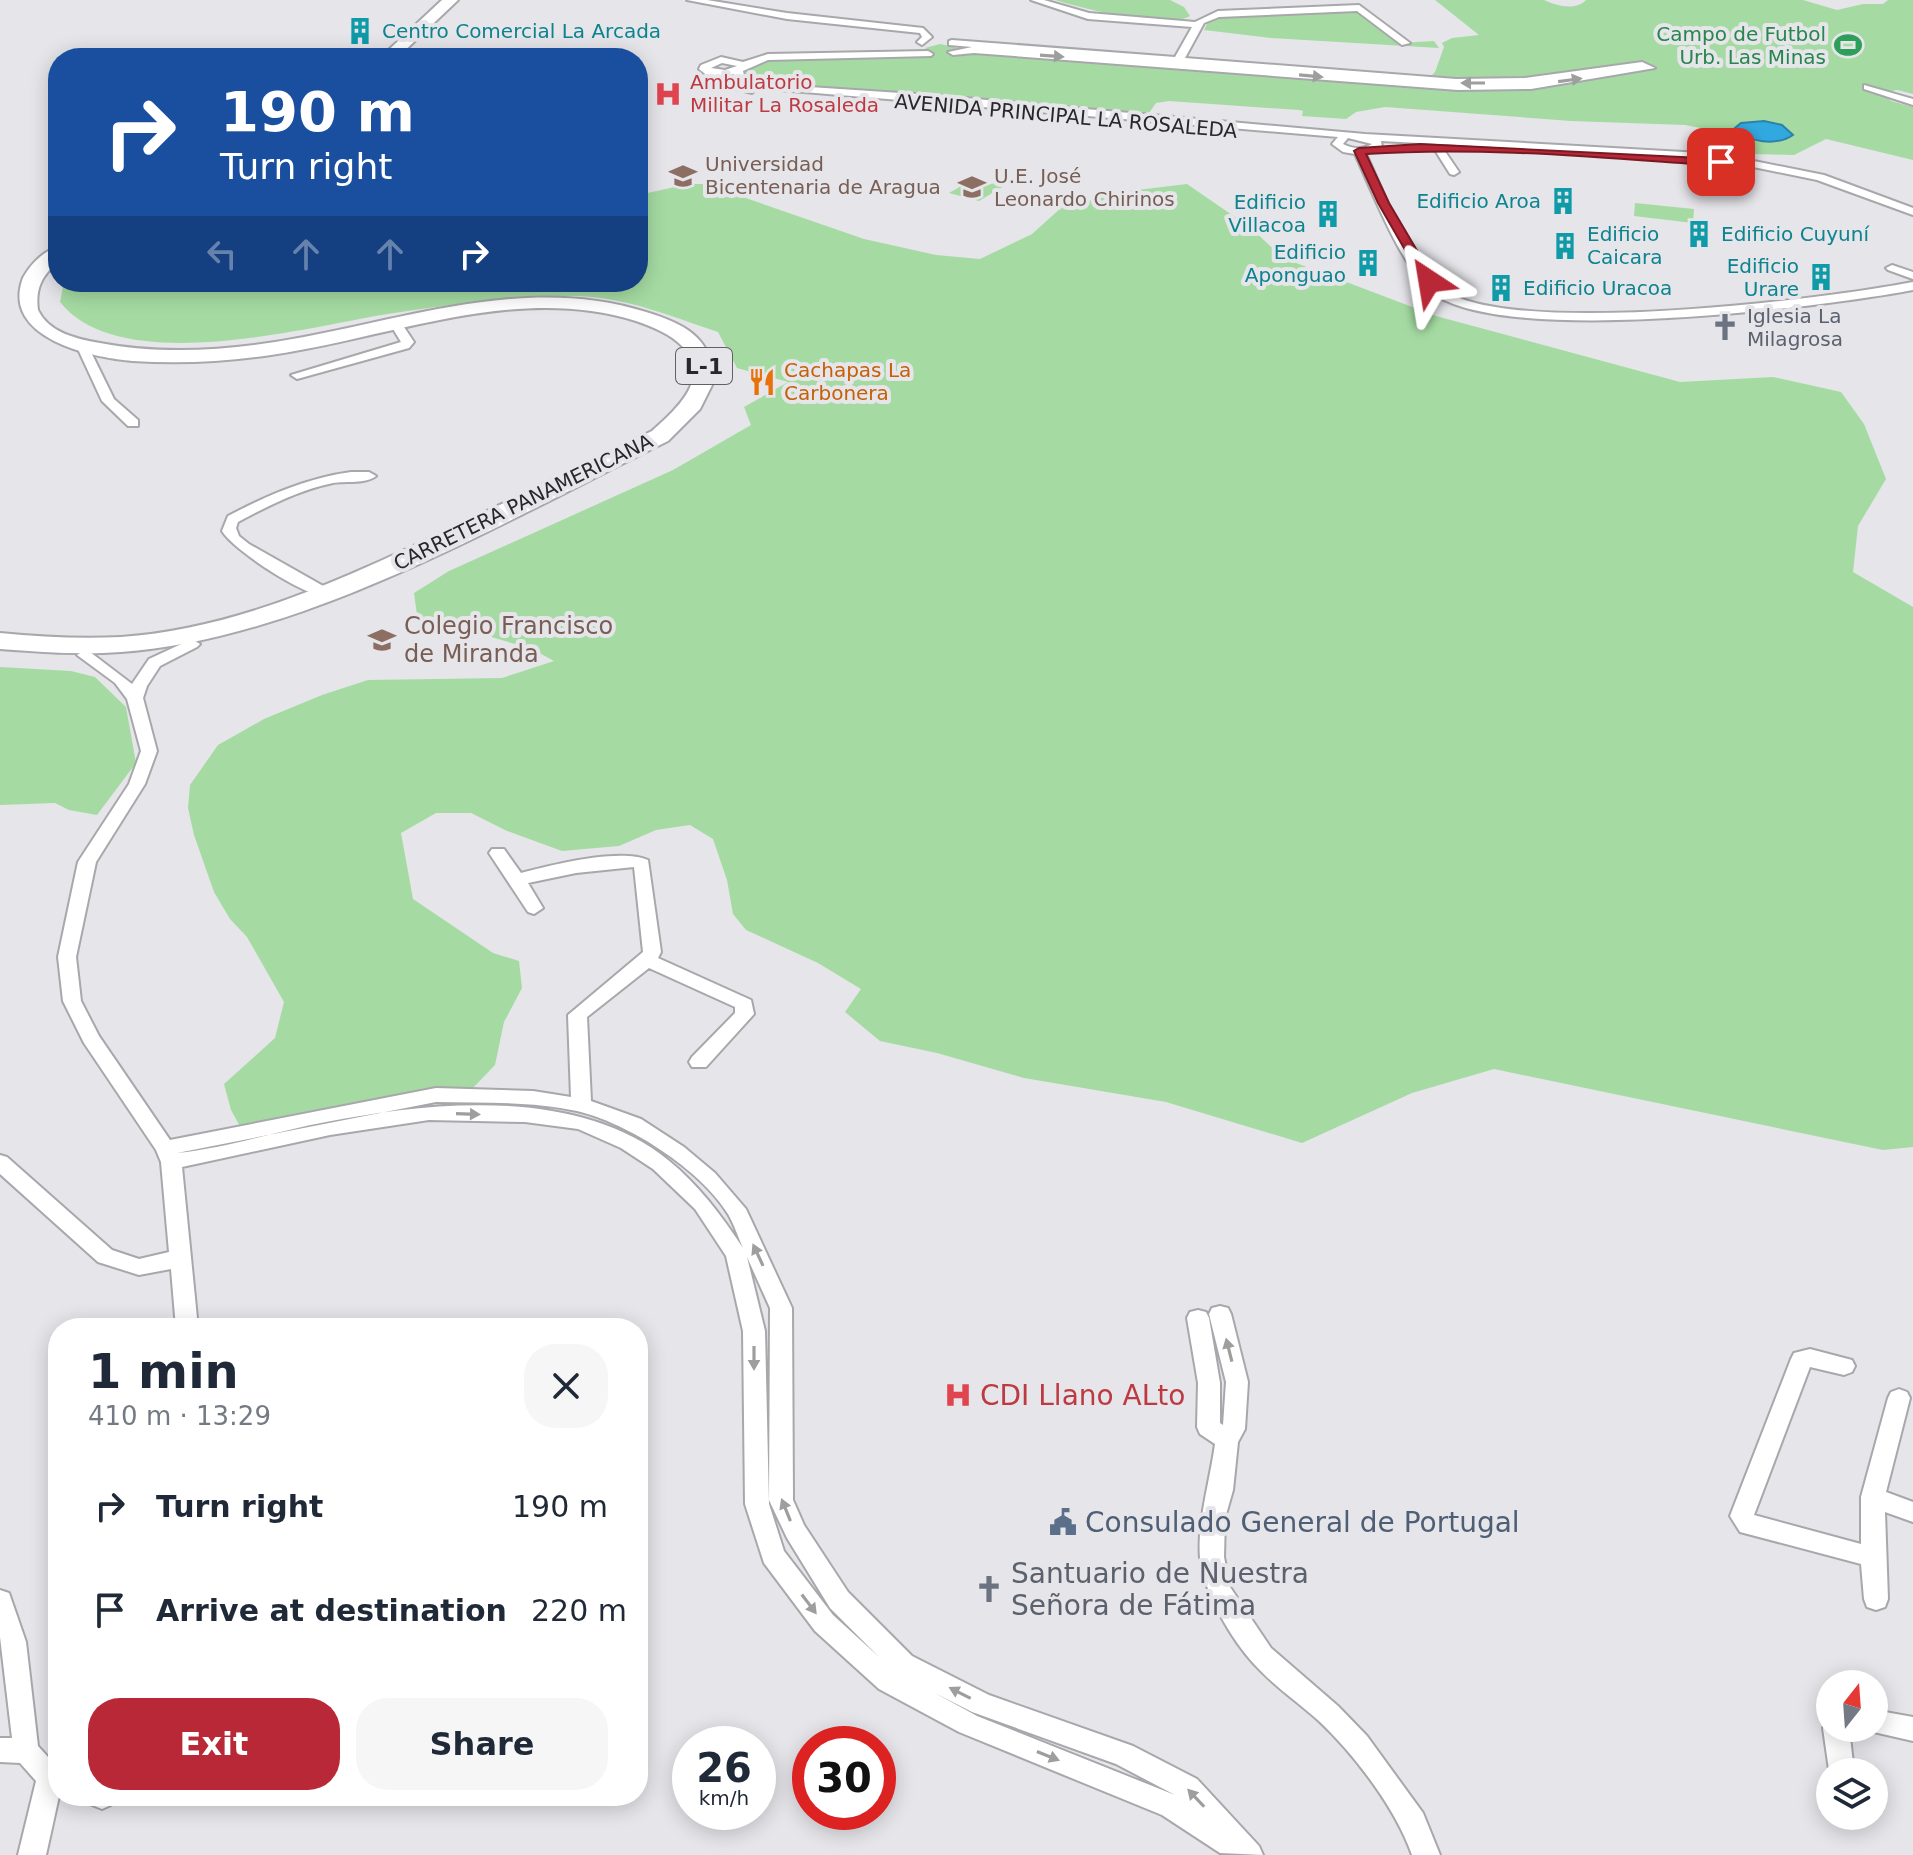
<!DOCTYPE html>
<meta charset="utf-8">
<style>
body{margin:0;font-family:"DejaVu Sans",sans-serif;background:#f6f6f7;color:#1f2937;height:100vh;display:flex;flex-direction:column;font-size:30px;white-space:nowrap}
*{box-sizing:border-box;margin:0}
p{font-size:26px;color:#747a83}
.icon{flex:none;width:44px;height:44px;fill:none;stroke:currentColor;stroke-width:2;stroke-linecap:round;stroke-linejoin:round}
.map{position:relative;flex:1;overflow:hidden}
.drawer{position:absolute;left:48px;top:1318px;width:600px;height:488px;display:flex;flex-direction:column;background:#fff;border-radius:32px;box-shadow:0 4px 20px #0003}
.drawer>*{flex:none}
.guide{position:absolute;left:48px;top:48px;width:600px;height:244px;border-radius:32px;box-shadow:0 4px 20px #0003;background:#1a4fa0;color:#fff;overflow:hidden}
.needle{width:52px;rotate:17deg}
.controls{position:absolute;left:1816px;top:1670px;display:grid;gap:16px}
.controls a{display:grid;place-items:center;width:72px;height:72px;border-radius:50%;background:#fff;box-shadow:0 4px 20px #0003;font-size:40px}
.speed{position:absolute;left:672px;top:1726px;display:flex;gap:16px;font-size:40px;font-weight:700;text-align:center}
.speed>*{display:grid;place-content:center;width:104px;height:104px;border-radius:50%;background:#fff;box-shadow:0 4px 20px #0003;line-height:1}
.speed small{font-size:20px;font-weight:400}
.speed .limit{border:12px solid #d22;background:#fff;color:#111}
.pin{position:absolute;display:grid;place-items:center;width:68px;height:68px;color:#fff;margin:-34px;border-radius:16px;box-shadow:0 4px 12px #0006}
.me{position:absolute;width:88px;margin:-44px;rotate:327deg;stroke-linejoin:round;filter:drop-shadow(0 0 6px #0008)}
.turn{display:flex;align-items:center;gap:28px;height:168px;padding:0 40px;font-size:36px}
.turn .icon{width:104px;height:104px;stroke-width:2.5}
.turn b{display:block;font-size:56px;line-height:68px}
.lanes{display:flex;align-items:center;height:76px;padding:0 40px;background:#0003;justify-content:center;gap:40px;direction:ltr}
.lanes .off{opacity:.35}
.round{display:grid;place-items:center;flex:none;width:84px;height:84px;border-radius:32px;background:#f6f6f7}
.summary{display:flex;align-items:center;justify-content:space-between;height:136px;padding:0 40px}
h1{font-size:48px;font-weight:800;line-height:60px}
.button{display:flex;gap:16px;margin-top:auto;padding:16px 40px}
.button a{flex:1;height:92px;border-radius:32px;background:#b92837;color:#fff;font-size:32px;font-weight:800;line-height:92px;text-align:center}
.button a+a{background:#f6f6f7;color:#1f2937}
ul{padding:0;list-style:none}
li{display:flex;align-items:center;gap:24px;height:104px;padding:0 40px}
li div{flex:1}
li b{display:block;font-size:30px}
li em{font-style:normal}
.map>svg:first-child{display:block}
</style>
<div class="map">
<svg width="1913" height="1855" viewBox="0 0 1913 1855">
<rect width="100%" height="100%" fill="#e5e5ea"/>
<path fill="#a5dba2" d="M 1055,0 L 1170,0 L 1184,7 L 1190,16 C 1166,30 1082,8 1055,0 Z
M 1435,0 L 1544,0 C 1557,6 1575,11 1586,0 L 1803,0 L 1837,10 L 1863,4 L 1883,4 L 1888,0 L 1913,0 L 1913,94 L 1897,90 L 1881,93 L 1891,101 L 1913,107 L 1913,160 L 1826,139 L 1794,155 L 1754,154 L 1701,128 L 1685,125 L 1571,121 L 1385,107 L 1356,112 L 1346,119 L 1302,116 L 1303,111 L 1299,110 L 1169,101 L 1156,103 L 1149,113 L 1142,115 L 773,86 L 743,78 L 745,68 L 770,59 L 934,55 L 925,48 L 940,44 L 955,47 L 955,50 L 949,55 L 973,53 L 1428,79 L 1435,72 L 1444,47 L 1442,43 L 1452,38 L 1479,35 Z
M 1353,10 L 1360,11 L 1400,43 L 1434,41 L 1439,48 L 1271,38 L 1204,30 L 1208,22 L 1217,17 Z
M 974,179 L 1004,186 L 979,201 L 949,193 Z
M 689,184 L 714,184 L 721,194 L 737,195 L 864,239 L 936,255 L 980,259 L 1032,234 L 1062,207 L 1129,191 L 1187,184 L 1251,228 L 1283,258 L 1436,316 L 1680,382 L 1773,377 L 1841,392 L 1864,424 L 1886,479 L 1858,526 L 1853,572 L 1913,607 L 1913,1147 L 1883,1150 L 1494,1069 L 1412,1093 L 1302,1143 L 1166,1102 L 1024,1078 L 937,1053 L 880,1041 L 845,1012 L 861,989 L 818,963 L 746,930 L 733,914 L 727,880 L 713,839 L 690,825 L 656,830 L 619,846 L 562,851 L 507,831 L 471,813 L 436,813 L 401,833 L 413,899 L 493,953 L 519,961 L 522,988 L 504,1022 L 495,1065 L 471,1090 C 393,1090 318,1112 242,1130 L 231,1110 L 224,1084 L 275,1038 L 284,1002 L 247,937 L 230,919 L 214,892 L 194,835 L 188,808 L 190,785 L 218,745 L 264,719 L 322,695 L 368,680 L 502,678 L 554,661 L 532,649 L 417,615 L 414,593 L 449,571 L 673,470 L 751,425 L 744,407 L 788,382 L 737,368 L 718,332 C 670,316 621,295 570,296 C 511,297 452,304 394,313 C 310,326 121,379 60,302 L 64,282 L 638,282 L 638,195 Z
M 1635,203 L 1694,209 L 1693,223 L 1634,216 Z
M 0,667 L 71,671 L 95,677 L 126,707 L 136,763 L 97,815 L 69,810 L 55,803 L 0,805 Z"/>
<path fill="#31a9e0" stroke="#2e82a9" stroke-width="2" d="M 1764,121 L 1782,125 L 1793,135 C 1777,146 1747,143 1735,128 L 1741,123 Z"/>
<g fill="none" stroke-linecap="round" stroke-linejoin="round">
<g stroke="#a8a7ac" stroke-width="4">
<path id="street" d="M 687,0 L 707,0 L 787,13 L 923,28 L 932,37 L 922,45 L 917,42 L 922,37 L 920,33 L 787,19 Z
M 1031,0 L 1044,0 L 1089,13 L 1195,22 L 1218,11 L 1359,5 L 1410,43 L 1402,45 L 1357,11 L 1219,17 L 1204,23 L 1185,58 L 1456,79 L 1525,78 L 1642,62 L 1655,68 L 1531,89 L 1458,90 L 974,53 L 953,55 L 948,52 L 972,47 L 949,45 L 949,41 L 952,40 L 1175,57 L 1192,27 L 1088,19 Z
M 928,51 L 933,54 L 931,56 L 768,60 L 743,71 L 745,80 L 764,84 L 931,95 L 1365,134 L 1719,154 L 1824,175 L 1913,208 L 1913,215 L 1817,180 L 1719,160 L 1440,144 L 1459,172 L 1454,175 L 1450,174 L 1433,147 L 1437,144 L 1381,141 L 1382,147 L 1366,154 C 1383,190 1412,268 1444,290 C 1512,338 1826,299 1913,282 L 1913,290 C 1818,308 1516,345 1437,296 C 1404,275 1372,191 1355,154 L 1343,152 L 1332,144 L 1338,137 L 756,88 L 752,93 L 719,85 L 699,69 L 701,65 L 721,57 L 743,62 L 768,54 ZM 722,63 L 737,66 L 725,70 L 711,68 ZM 734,74 L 736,83 L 719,76 ZM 1348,138 L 1372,144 C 1363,150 1353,149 1343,144 Z
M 1864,85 L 1913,99 L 1913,105 L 1864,89 Z
M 1892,265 L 1913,272 L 1913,279 L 1888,270 L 1886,268 Z
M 392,321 L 402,324 L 414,342 L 409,348 L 297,379 L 291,375 L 401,342 L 390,324 Z
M 79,344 L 87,344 L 114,399 L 138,420 L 138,426 L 128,426 L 102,401 L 77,347 Z
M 351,472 L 369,472 L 376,476 C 366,484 346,481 333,483 C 299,490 268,506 238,522 L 236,528 L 239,536 L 249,544 L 332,591 L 332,597 C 311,601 234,551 222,531 L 228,516 C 268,495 307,478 351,472 Z
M 192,639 L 200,644 L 197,647 L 160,666 L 147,686 L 143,698 L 157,751 L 145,784 L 96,862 L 76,957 L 81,1001 L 99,1036 L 170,1140 L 436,1088 L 533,1091 L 571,1097 L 568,1015 L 643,952 L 634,867 L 576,873 L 528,883 L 543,908 L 534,914 L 528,912 L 489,853 L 492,849 L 504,849 L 521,873 C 552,865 619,848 648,860 L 661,952 L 658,958 L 751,1000 L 754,1014 L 706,1067 L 692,1067 L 689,1062 L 692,1057 L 735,1013 L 735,1007 L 649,968 L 587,1017 L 591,1101 L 641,1119 L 684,1147 L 715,1173 L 746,1209 L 792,1308 L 793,1500 L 804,1525 L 848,1592 L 912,1656 L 989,1695 L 1133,1746 L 1197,1779 L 1259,1846 L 1263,1855 L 1220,1853 L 1162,1815 L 959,1732 L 879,1689 L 815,1631 L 764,1563 L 745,1504 L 743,1331 L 726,1256 L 695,1209 L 653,1169 L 621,1148 L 578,1129 L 525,1122 L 429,1120 L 330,1135 L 182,1167 L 198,1328 L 176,1328 L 171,1269 L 139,1275 L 98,1262 L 0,1174 L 0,1155 L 7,1157 L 112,1250 L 139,1259 L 169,1252 L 161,1162 L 156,1150 L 84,1043 L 63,1001 L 58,957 L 78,862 L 129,784 L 141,751 L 127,699 L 115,683 L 77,655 L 85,650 L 90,652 L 132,684 L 149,659 ZM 436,1102 C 483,1103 532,1101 577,1111 C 628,1123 700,1169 728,1214 C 734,1224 738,1237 743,1248 C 721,1215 699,1185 668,1160 C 579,1087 432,1101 326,1122 C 277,1131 226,1148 177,1153 ZM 747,1257 L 770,1308 L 769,1500 L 787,1538 L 830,1608 L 879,1657 L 833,1615 L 784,1551 L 769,1504 L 765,1331 ZM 933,1692 L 972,1712 L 1116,1764 L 1175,1795 L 977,1716 Z
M 1220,1306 L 1228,1308 L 1231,1314 L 1248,1382 L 1245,1429 L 1238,1442 L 1233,1490 L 1225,1518 L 1224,1557 L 1230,1587 L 1271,1648 L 1338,1706 L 1367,1736 L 1423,1813 L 1440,1855 L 1412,1855 C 1396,1809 1355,1755 1319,1721 C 1298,1702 1274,1686 1255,1665 C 1232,1641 1203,1591 1200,1558 C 1197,1522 1210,1481 1215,1444 L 1200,1434 L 1197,1427 L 1198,1383 L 1187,1318 L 1190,1312 L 1198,1310 L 1206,1312 L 1209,1318 L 1220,1383 L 1220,1423 L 1223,1425 L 1226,1382 L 1209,1314 L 1212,1308 Z
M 1810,1349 L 1852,1360 L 1855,1366 L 1852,1372 L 1844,1375 L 1810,1367 L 1754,1515 L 1861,1544 L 1861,1497 L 1888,1398 L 1891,1392 L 1899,1389 L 1907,1392 L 1910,1398 L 1886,1492 L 1913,1502 L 1913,1522 L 1885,1512 L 1888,1599 L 1885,1607 L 1876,1610 L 1867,1607 L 1864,1599 L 1861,1564 L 1740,1532 L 1730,1516 L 1791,1359 L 1794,1353 Z
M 0,1590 L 9,1593 L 26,1642 L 38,1746 L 58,1768 L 59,1796 L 46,1855 L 18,1855 L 36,1781 L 20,1763 L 0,1762 L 0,1738 L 12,1738 L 0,1637 Z
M 1874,1710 L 1913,1717 L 1913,1741 L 1865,1730 L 1864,1728 L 1874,1728 Z
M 1830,1718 L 1830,1728 L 1849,1728 L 1854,1772 L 1830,1772 L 1830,1777 L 1823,1728 Z
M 88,1796 L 115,1796 L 111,1805 L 102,1809 L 92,1805 Z"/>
</g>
<g stroke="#a8a7ac" stroke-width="4">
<path id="primary" d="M 442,0 L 458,0 L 397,58 L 380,58 Z
M 58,247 L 58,262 C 42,275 35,289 38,310 C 49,333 77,339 100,343 C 158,354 217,351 275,342 C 397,323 522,273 646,312 C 685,324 708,336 716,377 L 700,409 L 668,441 C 507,520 302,640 121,652 C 80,655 41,652 0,649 L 0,633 C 41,637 81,639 121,637 C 237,629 346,578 449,529 C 517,497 585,464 652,431 C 675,410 712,379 683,347 C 671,334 653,327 636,321 C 516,283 390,338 271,355 C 225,362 179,364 132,361 C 94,358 0,339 23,278 C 30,265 43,251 58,247 Z"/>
</g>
<use href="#street" fill="#fff" fill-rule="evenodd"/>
<use href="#primary" fill="#fff" fill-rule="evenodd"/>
</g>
<defs><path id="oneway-solid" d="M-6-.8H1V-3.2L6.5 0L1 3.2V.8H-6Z" transform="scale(2)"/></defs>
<g fill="#9e9e9f">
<use href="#oneway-solid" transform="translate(1052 56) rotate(4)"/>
<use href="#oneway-solid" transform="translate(1311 76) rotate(5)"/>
<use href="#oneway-solid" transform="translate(1570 80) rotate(-8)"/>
<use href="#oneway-solid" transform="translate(1473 83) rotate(-180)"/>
<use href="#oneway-solid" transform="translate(468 1114) rotate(2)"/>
<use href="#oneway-solid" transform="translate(758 1255) rotate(-115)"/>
<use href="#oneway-solid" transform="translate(1229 1350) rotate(-104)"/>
<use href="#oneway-solid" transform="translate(754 1358) rotate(90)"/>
<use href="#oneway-solid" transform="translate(786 1510) rotate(-112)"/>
<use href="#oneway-solid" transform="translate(809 1604) rotate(53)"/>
<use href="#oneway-solid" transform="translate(960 1693) rotate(-153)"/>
<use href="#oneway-solid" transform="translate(1048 1756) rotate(22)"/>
<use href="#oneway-solid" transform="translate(1196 1798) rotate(-133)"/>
</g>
<path fill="#b92837" stroke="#781a24" stroke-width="2" d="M 1420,144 L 1721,159 L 1726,162 L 1721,166 C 1603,158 1484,146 1366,154 L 1389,203 L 1435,281 L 1429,284 L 1423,281 L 1378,203 L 1354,151 L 1359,148 Z"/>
<defs>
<g id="building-bare" transform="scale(2.16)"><path d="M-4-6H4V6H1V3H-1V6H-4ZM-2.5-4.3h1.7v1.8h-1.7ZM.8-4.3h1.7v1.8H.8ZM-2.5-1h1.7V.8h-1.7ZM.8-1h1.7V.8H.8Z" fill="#0f9aa8" stroke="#e5e5ea" stroke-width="2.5" paint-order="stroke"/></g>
<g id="stadium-bare" transform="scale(2.16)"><path d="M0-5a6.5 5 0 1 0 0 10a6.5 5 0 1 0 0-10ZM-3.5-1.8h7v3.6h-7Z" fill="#2e9e5b" stroke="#e5e5ea" stroke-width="2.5" paint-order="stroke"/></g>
<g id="hospital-bare" transform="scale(2.16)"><path d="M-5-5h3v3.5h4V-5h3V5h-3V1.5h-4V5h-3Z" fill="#e0444e" stroke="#e5e5ea" stroke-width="2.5" paint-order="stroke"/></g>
<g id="university-bare" transform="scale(2.16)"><path d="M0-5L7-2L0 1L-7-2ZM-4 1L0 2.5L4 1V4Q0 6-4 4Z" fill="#8d6e63" stroke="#e5e5ea" stroke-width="2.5" paint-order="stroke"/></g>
<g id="school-bare" transform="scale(2.16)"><path d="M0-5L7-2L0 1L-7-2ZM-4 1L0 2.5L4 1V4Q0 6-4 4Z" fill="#8d6e63" stroke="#e5e5ea" stroke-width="2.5" paint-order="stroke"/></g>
<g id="church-bare" transform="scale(2.16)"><path d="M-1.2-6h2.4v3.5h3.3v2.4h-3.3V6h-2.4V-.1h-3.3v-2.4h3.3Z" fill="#6b7280" stroke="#e5e5ea" stroke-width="2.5" paint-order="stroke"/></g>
<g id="restaurant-bare" transform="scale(2.16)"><path d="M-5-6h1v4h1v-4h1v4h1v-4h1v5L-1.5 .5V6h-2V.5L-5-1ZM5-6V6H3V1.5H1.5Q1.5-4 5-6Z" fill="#e8710a" stroke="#e5e5ea" stroke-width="2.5" paint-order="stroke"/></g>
<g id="civic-bare" transform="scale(2.16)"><path d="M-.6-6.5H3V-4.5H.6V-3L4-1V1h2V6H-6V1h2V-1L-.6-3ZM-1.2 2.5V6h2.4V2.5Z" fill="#5c6f8a" stroke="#e5e5ea" stroke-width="2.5" paint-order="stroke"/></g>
</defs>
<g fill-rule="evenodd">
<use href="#building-bare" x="360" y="31"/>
<use href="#stadium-bare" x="1848" y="45"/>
<use href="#hospital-bare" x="668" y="94"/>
<use href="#university-bare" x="683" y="176"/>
<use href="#school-bare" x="972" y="187"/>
<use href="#building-bare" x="1563" y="201"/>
<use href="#building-bare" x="1328" y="214"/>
<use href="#building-bare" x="1699" y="234"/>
<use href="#building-bare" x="1565" y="246"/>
<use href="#building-bare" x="1368" y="263"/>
<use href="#building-bare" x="1821" y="277"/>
<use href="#building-bare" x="1501" y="288"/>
<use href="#church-bare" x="1725" y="327"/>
<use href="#restaurant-bare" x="762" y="382"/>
<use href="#school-bare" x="382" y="640"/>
<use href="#hospital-bare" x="958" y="1395"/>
<use href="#civic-bare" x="1063" y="1522"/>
<use href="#church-bare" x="989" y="1589"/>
</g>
<g text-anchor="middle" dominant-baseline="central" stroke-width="8" stroke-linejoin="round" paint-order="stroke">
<g font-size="20" fill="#0d838f" stroke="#e5e5ea" text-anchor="start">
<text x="382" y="31">Centro Comercial La Arcada</text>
<text x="1541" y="201" text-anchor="end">Edificio Aroa</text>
<text x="1306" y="202" text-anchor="end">Edificio<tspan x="1306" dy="23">Villacoa</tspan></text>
<text x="1587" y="234">Edificio<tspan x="1587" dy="23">Caicara</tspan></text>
<text x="1721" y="234">Edificio Cuyuní</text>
<text x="1346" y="252" text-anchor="end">Edificio<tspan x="1346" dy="23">Aponguao</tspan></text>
<text x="1799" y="266" text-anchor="end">Edificio<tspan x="1799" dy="23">Urare</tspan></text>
<text x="1523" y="288">Edificio Uracoa</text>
</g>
<g font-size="20" fill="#27864d" stroke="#e5e5ea" text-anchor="end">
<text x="1826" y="34">Campo de Futbol<tspan x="1826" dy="23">Urb. Las Minas</tspan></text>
</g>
<g font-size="20" fill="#be3a42" stroke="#e5e5ea" text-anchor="start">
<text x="690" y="82">Ambulatorio<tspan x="690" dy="23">Militar La Rosaleda</tspan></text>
</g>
<g font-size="20" fill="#28282a" stroke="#e5e5ea">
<text transform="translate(1066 116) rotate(5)">AVENIDA PRINCIPAL LA ROSALEDA</text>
<text transform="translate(523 502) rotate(-26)">CARRETERA PANAMERICANA</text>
</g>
<g font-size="20" fill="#785e54" stroke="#e5e5ea" text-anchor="start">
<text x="705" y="164">Universidad<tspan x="705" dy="23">Bicentenaria de Aragua</tspan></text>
<text x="994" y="176">U.E. José<tspan x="994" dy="23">Leonardo Chirinos</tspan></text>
</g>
<g font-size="20" fill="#5b616d" stroke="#e5e5ea" text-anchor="start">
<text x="1747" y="316">Iglesia La<tspan x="1747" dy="23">Milagrosa</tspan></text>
</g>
<g font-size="20" fill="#c56008" stroke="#e5e5ea" text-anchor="start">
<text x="784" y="370">Cachapas La<tspan x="784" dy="23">Carbonera</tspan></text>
</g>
<rect fill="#e5e5ea" stroke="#616164" stroke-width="2" x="676" y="348" width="56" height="36" rx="6"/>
<g font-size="22" font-weight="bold" fill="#28282a">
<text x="704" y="366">L-1</text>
</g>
<g font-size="24" fill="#785e54" stroke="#e5e5ea" text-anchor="start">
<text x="404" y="626">Colegio Francisco<tspan x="404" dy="28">de Miranda</tspan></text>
</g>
<g font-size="28" fill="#be3a42" stroke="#e5e5ea" text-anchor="start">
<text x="980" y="1395">CDI Llano ALto</text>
</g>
<g font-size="28" fill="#4e5e75" stroke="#e5e5ea" text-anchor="start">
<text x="1085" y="1522">Consulado General de Portugal</text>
</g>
<g font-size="28" fill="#5b616d" stroke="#e5e5ea" text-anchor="start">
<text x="1011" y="1573">Santuario de Nuestra<tspan x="1011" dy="32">Señora de Fátima</tspan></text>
</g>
</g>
</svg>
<div class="controls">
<a><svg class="needle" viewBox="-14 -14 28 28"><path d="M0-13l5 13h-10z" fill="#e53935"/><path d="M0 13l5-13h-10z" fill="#747a83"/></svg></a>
<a><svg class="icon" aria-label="layers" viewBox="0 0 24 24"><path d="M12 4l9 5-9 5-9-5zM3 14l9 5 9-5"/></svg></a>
</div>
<div class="speed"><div>26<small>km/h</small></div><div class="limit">30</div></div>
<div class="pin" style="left:1721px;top:162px;background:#d93025"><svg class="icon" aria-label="arrive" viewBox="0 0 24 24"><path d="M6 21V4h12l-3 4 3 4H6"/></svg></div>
<svg class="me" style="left:1429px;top:281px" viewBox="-20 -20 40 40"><path d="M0-17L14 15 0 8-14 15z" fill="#b92837" stroke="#fff" stroke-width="4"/></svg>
<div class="guide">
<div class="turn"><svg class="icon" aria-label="right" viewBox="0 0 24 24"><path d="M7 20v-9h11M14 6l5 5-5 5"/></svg><div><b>190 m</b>Turn right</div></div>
<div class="lanes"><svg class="icon off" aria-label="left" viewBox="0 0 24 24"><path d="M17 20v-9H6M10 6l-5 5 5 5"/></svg><svg class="icon off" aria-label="ahead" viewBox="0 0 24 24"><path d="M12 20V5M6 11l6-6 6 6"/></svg><svg class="icon off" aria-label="ahead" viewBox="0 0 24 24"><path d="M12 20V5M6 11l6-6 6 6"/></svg><svg class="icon" aria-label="right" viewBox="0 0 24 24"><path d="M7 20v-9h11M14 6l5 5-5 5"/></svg></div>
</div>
<section class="drawer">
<div class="summary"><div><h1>1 min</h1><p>410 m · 13:29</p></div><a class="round"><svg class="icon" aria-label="close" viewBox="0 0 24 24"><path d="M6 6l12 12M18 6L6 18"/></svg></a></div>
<ul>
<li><svg class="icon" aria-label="right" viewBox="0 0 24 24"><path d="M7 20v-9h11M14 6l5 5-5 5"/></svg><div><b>Turn right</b></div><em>190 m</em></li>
<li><svg class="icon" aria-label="arrive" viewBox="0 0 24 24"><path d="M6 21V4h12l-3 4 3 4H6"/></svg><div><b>Arrive at destination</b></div><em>220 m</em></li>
</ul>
<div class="button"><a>Exit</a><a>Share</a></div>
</section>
</div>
